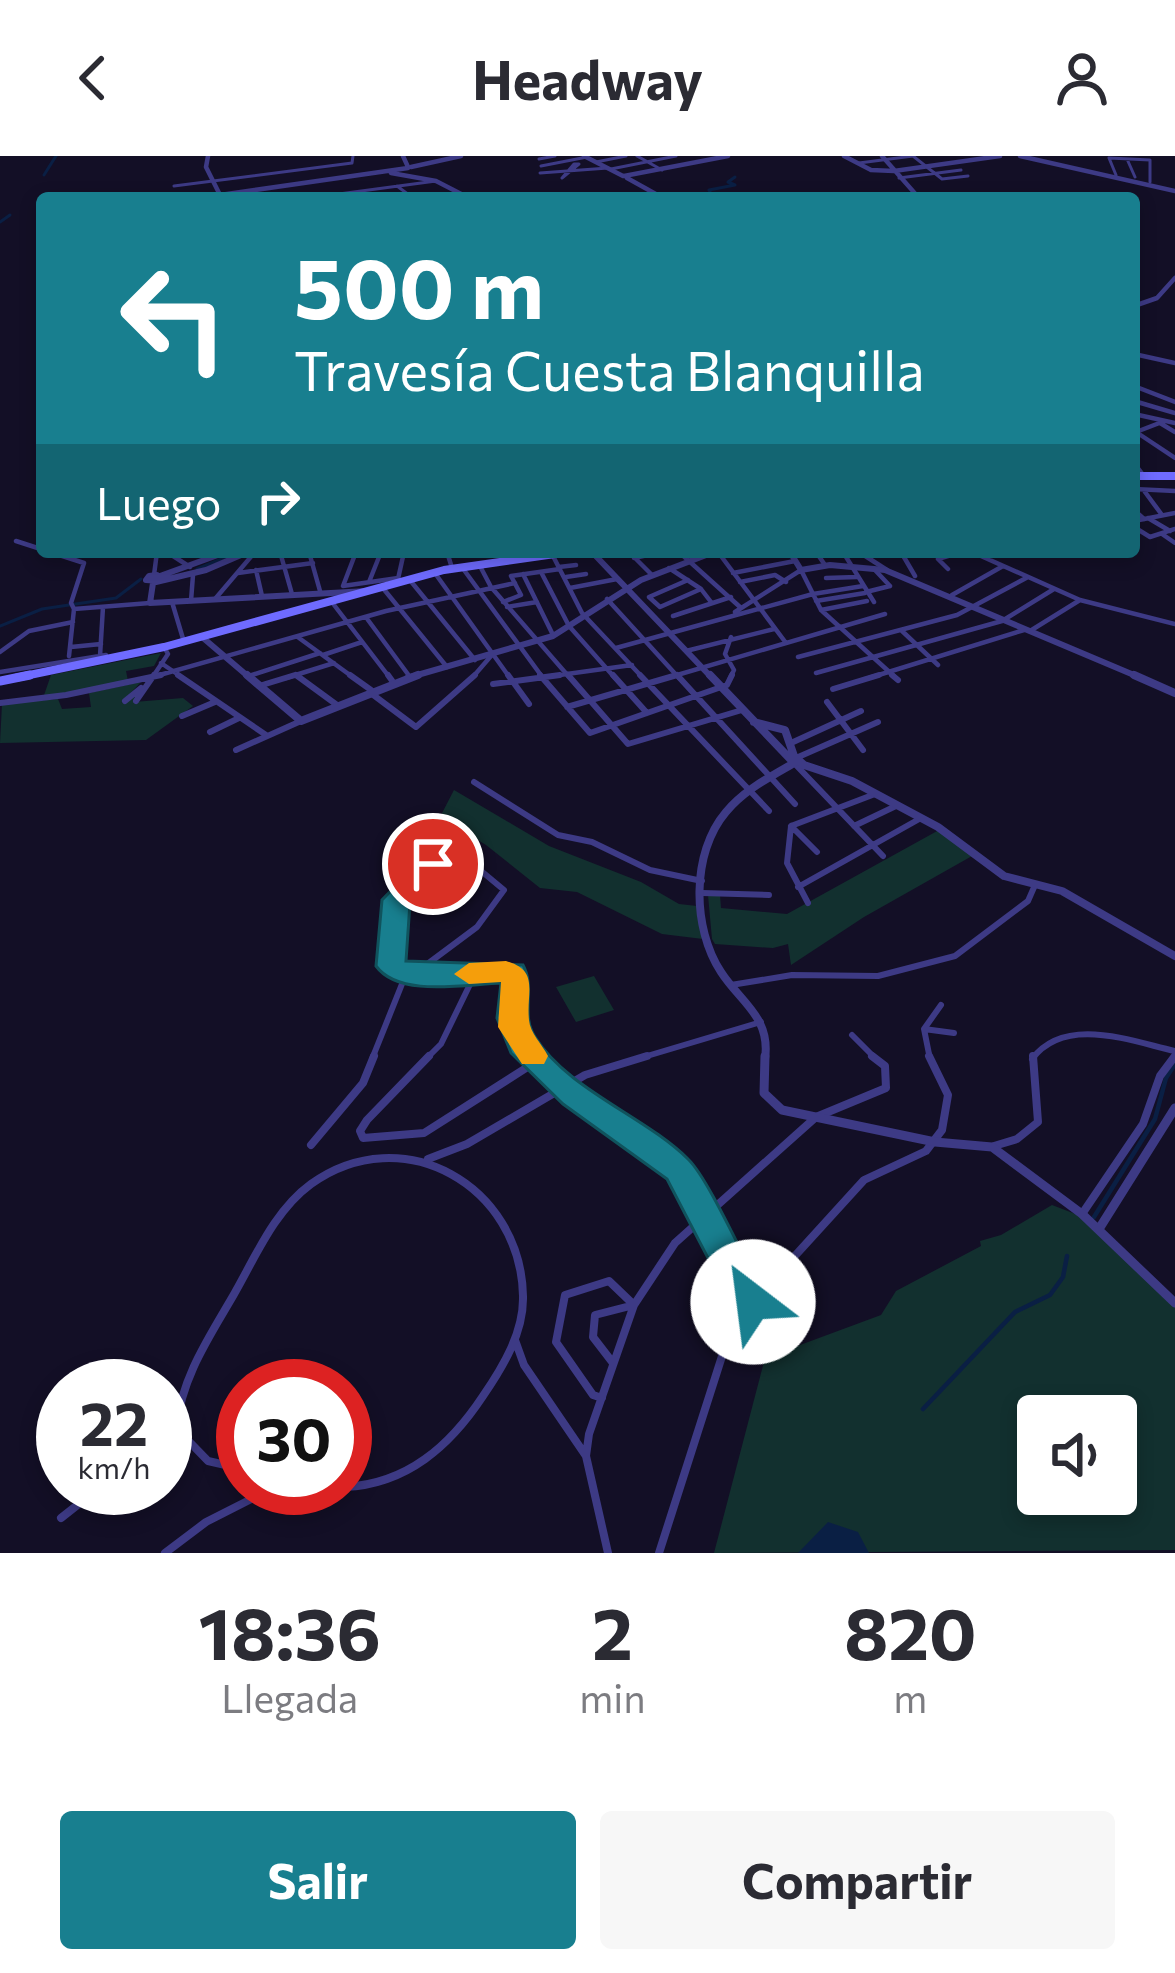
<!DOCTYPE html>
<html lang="es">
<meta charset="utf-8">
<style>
body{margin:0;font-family:Commissioner,sans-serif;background:#f7f7f7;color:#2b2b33;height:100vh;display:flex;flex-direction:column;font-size:45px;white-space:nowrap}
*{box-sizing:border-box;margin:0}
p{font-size:39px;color:#7c7c81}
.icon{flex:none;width:66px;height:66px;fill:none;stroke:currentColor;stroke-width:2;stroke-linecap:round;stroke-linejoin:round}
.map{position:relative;height:1397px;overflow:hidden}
.panel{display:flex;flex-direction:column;background:#fff;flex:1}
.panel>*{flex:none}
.guide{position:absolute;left:36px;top:36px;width:1104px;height:366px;border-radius:12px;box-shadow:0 6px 18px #0003;background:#187f8f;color:#fff;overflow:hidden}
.fabs{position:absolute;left:1017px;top:1239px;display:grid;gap:24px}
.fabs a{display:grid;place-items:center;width:120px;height:120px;border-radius:12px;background:#fff;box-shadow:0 6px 18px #0003;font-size:60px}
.speed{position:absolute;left:36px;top:1203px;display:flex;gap:24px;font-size:60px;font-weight:700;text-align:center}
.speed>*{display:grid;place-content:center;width:156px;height:156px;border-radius:50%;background:#fff;box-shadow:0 6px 18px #0003;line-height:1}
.speed small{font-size:30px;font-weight:400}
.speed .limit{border:18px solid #d22;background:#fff;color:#111}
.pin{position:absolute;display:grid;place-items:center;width:102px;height:102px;color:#fff;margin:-51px;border:6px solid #fff;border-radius:50%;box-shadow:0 3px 12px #0007}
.me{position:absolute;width:132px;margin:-66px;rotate:330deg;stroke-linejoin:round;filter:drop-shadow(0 0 9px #0008)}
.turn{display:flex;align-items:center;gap:42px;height:252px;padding:0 60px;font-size:54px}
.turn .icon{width:156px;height:156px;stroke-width:2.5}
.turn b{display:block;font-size:84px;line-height:102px}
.then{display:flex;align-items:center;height:114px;padding:0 60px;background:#0003;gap:24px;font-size:45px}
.eta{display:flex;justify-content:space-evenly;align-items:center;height:204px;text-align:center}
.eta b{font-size:72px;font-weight:700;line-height:84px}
.button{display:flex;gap:24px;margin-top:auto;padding:24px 60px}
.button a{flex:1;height:138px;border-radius:12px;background:#187f8f;color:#fff;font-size:48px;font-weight:700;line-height:138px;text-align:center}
.button a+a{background:#f7f7f7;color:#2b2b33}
header{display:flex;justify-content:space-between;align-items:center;height:156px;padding:0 60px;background:#fff;font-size:54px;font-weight:700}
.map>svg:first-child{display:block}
</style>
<header><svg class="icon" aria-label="back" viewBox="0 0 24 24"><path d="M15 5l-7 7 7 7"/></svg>Headway<svg class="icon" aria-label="person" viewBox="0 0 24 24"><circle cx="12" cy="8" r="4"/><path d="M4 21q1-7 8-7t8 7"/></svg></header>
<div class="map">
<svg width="1175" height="1397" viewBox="0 0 1175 1397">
<rect width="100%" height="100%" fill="#130f26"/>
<path fill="#12302f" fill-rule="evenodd" d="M 161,497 L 154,510 L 126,515 L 128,525 L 43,542 L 51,519 Z
M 141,526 L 121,547 L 139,534 L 134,546 L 183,542 L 193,550 L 146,584 L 0,587 L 2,548 L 58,543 L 62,553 L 91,551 L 89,537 Z
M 454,634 L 549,690 L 641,726 L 679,748 L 697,750 L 703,783 L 662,778 L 577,736 L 540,732 L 486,689 L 440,661 Z
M 939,674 L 972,700 L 864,761 L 791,809 L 788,788 L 773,792 L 715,788 L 712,783 L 708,739 L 720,739 L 721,752 L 787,758 Z
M 594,820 L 614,854 L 576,866 L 556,831 Z
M 1052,1049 L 1078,1059 L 1175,1150 L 1175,1394 L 714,1397 L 765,1202 L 881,1159 L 896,1135 L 981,1090 L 980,1085 L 1001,1079 ZM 1038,1260 L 1116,1260 L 1116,1338 L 1038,1338 Z"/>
<path fill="#0a1f44" d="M 828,1366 L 858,1376 L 869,1397 L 798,1397 Z"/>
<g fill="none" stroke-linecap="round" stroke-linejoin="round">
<path stroke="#0a1f44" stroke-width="3" d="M 44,19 L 56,0
M 713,42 L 709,34 L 735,29 L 728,26 L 735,21
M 0,66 L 10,59
M 197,413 L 238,396
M 0,470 L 42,453 L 116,442 L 141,423"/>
<path stroke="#0a1f44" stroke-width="4.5" d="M 1094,1061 L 1155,963 L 1166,922 L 1175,908
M 923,1253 L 1015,1156 L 1050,1139 L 1063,1121 L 1067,1100"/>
<path stroke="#3d3a85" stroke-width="3" d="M 637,0 L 662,14
M 913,0 L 942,23 L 968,20
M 539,3 L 555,0
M 1127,3 L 1135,21
M 596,6 L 626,0
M 859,7 L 913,0
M 574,8 L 579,8 L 562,22 Z
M 541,10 L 587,1
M 611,13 L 676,0
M 540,17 L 608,12
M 1116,19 L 1109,2 L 1150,4 L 1150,26
M 899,22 L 961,14
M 174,30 L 352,7 L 353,0
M 397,30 L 413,42
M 198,42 L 221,42
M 309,42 L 436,25"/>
<path stroke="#3d3a85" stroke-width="4.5" d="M 1134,230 L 1175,246
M 1134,245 L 1175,257
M 1134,258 L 1175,267
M 1160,267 L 1175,276
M 1136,276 L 1175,302
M 1136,276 L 1162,266
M 1134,307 L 1144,320
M 1134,333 L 1175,335
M 1145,336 L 1162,359
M 1134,354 L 1144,363
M 1148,362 L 1170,375
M 1134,365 L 1175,357
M 1134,371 L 1150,381 L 1175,373
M 1162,378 L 1175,387
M 16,385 L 84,407 L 71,447 L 74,453
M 167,396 L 190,411
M 280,396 L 292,438
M 309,396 L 320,435
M 447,396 L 452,412
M 629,396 L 652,419
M 679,396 L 740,451
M 718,396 L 786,487
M 816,396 L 825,409
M 843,396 L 874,446
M 859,396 L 887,414
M 901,396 L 915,420
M 972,396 L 1080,444 L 1175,468
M 552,398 L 582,457 L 643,522
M 987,401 L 1007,396
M 634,402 L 662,396
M 559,411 L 576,409
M 481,412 L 491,431 L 570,522
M 669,412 L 701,433 L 711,446
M 874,413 L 890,430
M 948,413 L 938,403 L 961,396
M 256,414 L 262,440
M 464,414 L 543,522
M 541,416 L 569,470 L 615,522
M 238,417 L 313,407
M 733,417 L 795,405
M 523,418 L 553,479
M 154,419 L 157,396
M 437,420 L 510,522
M 566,421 L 586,418
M 826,422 L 857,421
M 398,423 L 404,396
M 409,423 L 475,504
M 688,424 L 649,441 L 660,451 L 701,433
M 369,426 L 381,396
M 740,426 L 775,419 L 786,426
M 343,430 L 398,422
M 343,430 L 356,396
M 382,431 L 447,511
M 570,432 L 617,423
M 866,436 L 890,430
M 952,439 L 1003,410
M 215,443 L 255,396
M 607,443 L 679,522
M 191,445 L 193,419
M 331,445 L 390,522
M 816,445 L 865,437
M 172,446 L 184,486
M 503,446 L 521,439 L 511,420 L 560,413
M 507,451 L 537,446
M 74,453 L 150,447
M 821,454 L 867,445
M 735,456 L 801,414 L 821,454 L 896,522
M 673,460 L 731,441
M 368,464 L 410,521
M 901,474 L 938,509
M 1030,475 L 1080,444
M 299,482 L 354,522
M 71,491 L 101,488
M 616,492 L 813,438 L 863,430
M 686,495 L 774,473
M 0,496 L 29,475 L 73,466
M 323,499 L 362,486
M 69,500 L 74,453
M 100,500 L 103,451
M 798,501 L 957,459 L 1028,421
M 161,507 L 183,522
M 0,516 L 106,499
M 816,517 L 1002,465 L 1054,433
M 296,519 L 300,522
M 249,520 L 320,497
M 149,522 L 386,455 L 515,427
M 152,522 L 168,498 L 164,491
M 286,522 L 334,507
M 472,522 L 491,500
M 538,522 L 632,509
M 667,522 L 885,458
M 730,522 L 734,514 L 725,498 L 731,481
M 869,522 L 1024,474"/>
<path stroke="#3d3a85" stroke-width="6" d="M 178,519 L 266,579
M 296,519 L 337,549
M 350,519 L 371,534
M 388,519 L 393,526
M 508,519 L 529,548
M 540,519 L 590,577 L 727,529 L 732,519
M 568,519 L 628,588 L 742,554
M 613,519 L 647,557
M 640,519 L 769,655
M 677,519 L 795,648
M 892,519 L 898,524
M 493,528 L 560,519
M 259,530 L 295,519
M 833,533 L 879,519
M 372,538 L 416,571 L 475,519
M 125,545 L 141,532
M 136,545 L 154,519
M 827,546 L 863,594
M 0,547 L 66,539 L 161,519
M 567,551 L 677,519
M 182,560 L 215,546
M 210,576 L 239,562
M 791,587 L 861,555
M 236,594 L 301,565
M 796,602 L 878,566
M 794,607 L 883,700
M 474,626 L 558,679 L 592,686 L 650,714 L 702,725
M 791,670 L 817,696
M 854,670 L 898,649
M 798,731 L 921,662
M 702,737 L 769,739
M 808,747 L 787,707 L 791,670 L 875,638
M 422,812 L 477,771 L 504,734 L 450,689
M 406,818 L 388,803 C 393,760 401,738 433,708
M 731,829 L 792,819 L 878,820 L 955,800 L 1028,745 L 1035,729
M 924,873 L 954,877
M 852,879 L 876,903
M 372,903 L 406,818 L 512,817 C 526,855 498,865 538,903
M 426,903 L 441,888 L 475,818
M 637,903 L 761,866
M 930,903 L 924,873 L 941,849
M 1032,903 C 1065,859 1130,885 1175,895"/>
<path stroke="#3d3a85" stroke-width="8" d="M 429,900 L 367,964 L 360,975 L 363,982 L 424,977 L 537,905
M 535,900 L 575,939 L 682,1018 L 750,1147
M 311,989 L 363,927 L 374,900
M 994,990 L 1017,983 L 1038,966 L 1033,900
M 428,1003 L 467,988 L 585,919 L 647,900
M 1082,1058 L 1143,968 L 1160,920 L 1175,900
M 515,1184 L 524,1209 L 586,1300 L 608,1397
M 602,1242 L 593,1239 L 556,1186 L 565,1139 L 609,1125 L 634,1149 L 595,1159 L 593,1181 L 613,1207
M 176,1272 L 208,1305 L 243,1313
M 165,1281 L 176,1272 C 182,1221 208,1183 233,1140 C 255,1102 274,1055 311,1028 C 403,962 521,1030 523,1140 C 524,1176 503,1211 483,1240 C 450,1290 407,1328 345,1331
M 586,1300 L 589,1278 L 634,1149 L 675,1087 L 816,961 L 886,932 L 885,910 L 872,900
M 61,1362 L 99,1332
M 165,1397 L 206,1366 L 273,1332
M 659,1397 L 732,1169 L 864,1024 L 926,995 L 942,974 L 948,939 L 929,900"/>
<path stroke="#3d3a85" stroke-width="4.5" d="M 208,0 L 206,11 L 220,39 L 408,12
M 403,0 L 408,11
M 584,0 L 623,20
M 844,0 L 871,14 L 894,15 L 1000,0
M 882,0 L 919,42
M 1020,0 L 1175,35
M 411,11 L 461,0
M 391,17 L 436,25 L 469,42
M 624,20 L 728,0
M 627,22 L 663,42
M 1134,150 L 1157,142 L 1175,122
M 1134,198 L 1175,207"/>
<path stroke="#3d3a85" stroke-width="6" d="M 592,396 L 712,522
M 790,396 L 801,414 L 830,409 L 885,414 L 1141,522
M 157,419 L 159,425 L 146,424 L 149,420 Z
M 160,420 L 226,396
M 156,426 L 206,414 L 248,396
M 153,427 L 150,447 L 367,435
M 202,481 L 250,522
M 407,522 L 553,480 L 641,424 L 714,396"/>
<path stroke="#3d3a85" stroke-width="8" d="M 247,519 L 301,565 L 418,519
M 710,519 L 794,607 C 770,621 744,634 726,656 C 691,697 692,772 721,816 C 741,847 771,861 765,903
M 1134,519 L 1175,537
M 754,566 L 785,574 L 794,600 L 804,609 L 852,625 L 938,671 L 1004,720 L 1062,735 L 1175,800"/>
<path stroke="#3d3a85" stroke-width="9" d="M 765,900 L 764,937 L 782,954 L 935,986 L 992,991 L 1082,1058 L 1175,1147
M 1099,1073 L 1175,952"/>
<path stroke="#6f6bff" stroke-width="8" d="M 1134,320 L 1175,320
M 15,522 L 164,491 L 444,414 L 569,396"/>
<path stroke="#6f6bff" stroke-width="9" d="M 0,525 L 30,519"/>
</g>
<path fill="#187f8f" stroke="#10535d" stroke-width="3" d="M 433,699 L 446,708 L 410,747 L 406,805 L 523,809 C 536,833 520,858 535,881 C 567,933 646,961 688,1003 C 708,1022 744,1103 761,1133 L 766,1135 L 771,1146 L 766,1157 L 750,1162 L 737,1158 L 667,1023 L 563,948 L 511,897 L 497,862 L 501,827 C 466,828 399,842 376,810 L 382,744 L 423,702 Z"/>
<path fill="#f59e0b" d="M 506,805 C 540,815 526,835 529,864 C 530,877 542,888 548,900 L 544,908 L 522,908 L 498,871 L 501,826 L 469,828 L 454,818 L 469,807 Z"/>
</svg>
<div class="fabs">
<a><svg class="icon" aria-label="sound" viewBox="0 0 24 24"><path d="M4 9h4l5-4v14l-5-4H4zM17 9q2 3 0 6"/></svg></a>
</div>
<div class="speed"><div>22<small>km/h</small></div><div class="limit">30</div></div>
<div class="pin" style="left:433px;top:708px;background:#d93025"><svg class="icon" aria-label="arrive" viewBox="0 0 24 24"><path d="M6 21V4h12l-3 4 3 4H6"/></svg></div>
<svg class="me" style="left:753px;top:1146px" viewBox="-20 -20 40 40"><circle r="19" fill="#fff"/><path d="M0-13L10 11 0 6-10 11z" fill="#187f8f"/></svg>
<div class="guide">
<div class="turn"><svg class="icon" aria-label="left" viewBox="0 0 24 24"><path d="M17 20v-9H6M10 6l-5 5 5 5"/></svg><div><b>500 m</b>Travesía Cuesta Blanquilla</div></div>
<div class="then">Luego<svg class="icon" aria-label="right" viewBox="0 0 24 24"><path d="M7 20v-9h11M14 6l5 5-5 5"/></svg></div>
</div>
</div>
<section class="panel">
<div class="eta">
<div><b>18:36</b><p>Llegada</p></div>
<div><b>2</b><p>min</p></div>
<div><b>820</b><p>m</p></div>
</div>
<div class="button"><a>Salir</a><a>Compartir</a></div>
</section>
